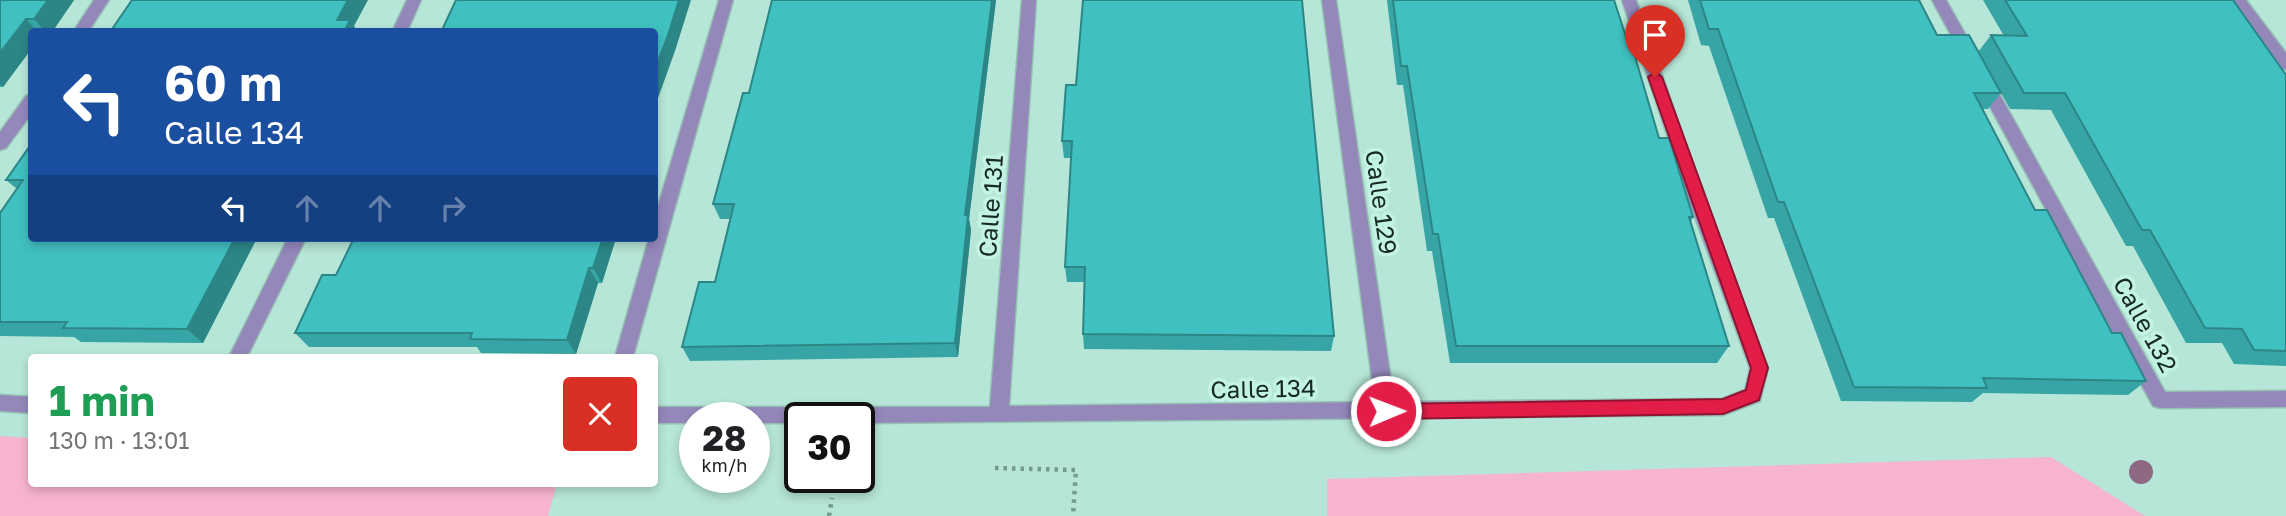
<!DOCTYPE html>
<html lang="es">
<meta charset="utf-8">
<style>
body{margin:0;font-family:"Golos Text",sans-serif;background:#f2f2f2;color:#202124;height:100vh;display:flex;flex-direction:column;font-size:26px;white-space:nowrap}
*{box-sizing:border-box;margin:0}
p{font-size:23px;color:#757577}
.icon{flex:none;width:38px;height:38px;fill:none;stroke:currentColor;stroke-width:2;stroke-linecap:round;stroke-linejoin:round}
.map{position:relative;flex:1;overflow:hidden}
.sheet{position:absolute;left:28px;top:354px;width:630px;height:133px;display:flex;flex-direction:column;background:#fff;border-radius:7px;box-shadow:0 4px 10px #0003}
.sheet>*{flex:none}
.banner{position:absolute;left:28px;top:28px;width:630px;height:214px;border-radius:7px;box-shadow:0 4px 10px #0003;background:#1a4fa0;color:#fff;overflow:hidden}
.speed{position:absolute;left:679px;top:402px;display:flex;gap:14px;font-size:35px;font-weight:700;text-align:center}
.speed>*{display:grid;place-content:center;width:91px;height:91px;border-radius:50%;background:#fff;box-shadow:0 4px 10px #0003;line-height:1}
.speed small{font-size:18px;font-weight:400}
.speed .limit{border:4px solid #111;border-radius:10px;background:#fff;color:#111}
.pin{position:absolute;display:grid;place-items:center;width:60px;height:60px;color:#fff;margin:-72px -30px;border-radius:50% 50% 50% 0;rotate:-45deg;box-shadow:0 0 7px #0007}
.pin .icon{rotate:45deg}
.me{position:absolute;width:77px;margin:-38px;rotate:89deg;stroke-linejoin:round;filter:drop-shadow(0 0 5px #0008)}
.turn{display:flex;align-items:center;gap:24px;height:147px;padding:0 21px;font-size:32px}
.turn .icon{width:91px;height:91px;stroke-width:2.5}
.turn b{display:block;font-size:49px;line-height:60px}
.lanes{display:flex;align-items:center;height:66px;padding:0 21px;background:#0003;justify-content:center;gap:35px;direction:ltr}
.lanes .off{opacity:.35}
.round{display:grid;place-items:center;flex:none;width:74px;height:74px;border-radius:7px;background:#f2f2f2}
.summary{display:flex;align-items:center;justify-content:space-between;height:119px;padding:0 21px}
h1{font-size:42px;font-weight:700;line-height:52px;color:#1e9e55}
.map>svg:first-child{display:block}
</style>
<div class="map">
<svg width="2286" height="516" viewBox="0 0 2286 516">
<rect width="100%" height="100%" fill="#b6e6d7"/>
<path fill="#f7b4ce" d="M 0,436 L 31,438 L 32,483 L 557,483 L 548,516 L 0,516 Z
M 2051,457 L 2145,516 L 1327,516 L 1327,479 Z"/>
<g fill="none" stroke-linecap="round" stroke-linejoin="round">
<g stroke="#96c0b3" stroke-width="3">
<path id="street" d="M 94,0 L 109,0 L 88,32 L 73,32 Z
M 407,0 L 421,0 L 407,32 L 392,32 Z
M 719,0 L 733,0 L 633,357 L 615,357 L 649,238 L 654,238 L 654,220 Z
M 1022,0 L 1036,0 L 1009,406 L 1375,402 L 1322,0 L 1336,0 L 1394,402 L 1722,399 L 1745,390 L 1750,368 L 1691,206 L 1622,0 L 1636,0 L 1707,206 L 1768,368 L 1760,401 L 1723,415 L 859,423 L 859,418 L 800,418 L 800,423 L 754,423 L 754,418 L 695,418 L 695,423 L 654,423 L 654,407 L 990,407 Z
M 1932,0 L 1946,0 L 1977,55 L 1974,59 L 1964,59 Z
M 2231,0 L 2246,0 L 2286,53 L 2286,70 L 2281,68 Z
M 1985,77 L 1991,79 L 2165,392 L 2286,391 L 2286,407 L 2160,408 L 2153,406 L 1977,83 Z
M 32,94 L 32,113 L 6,148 L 0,150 L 0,132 L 26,96 Z
M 288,238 L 306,238 L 247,357 L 229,357 Z
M 0,395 L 32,397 L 32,413 L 0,411 Z"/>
</g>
<path stroke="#759a8f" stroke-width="4.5" stroke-dasharray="3.5 5" stroke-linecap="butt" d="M 995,468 L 1076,470 L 1073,516
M 829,516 L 832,498"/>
<use href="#street" fill="#9488bb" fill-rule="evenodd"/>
</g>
<circle fill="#8d6983" cx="2141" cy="472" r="12"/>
<path fill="#37a5a5" d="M 0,0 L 74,0 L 52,32 L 32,32 L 32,48 L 3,87 L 0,87 Z
M 772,0 L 996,0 L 969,219 L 971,230 L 958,357 L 690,361 L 682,347 L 715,282 L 730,219 L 720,219 L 713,204 L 749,93 Z
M 1387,0 L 1614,0 L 1659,138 L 1693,217 L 1691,222 L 1729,346 L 1717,363 L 1450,363 L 1432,251 L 1427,251 L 1403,85 L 1397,85 Z
M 1688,0 L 1919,0 L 1937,35 L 1978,52 L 1991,35 L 2004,36 L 1983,0 L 2233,0 L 2286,75 L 2286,366 L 2234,364 L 2222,343 L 2186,343 L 2133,246 L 2126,246 L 2051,110 L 2010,109 L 2001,93 L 1988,109 L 1982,109 L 2035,210 L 2112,333 L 2146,381 L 2128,395 L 1983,393 L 1972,402 L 1841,401 L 1774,218 L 1768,218 L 1709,46 L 1701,45 Z
M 1076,85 L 1334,336 L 1331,351 L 1084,349 L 1083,334 L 1084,282 L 1067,282 L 1065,267 L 1072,158 L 1064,158 L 1062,141 Z
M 32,143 L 257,238 L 203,343 L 81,342 L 74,337 L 0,336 L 0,213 L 17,189 L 6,180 Z
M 354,238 L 616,238 L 602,283 L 598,283 L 576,354 L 481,353 L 477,347 L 309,347 L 295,333 L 336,275 Z"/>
<path fill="#2d8686" d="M 48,0 L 74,0 L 52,32 L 46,32 L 34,19 Z
M 348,0 L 368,0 L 354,26 L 358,32 L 344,32 L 337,20 Z
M 679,0 L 691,0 L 675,51 L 657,101 L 654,95 L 654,72 Z
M 992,0 L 996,0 L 969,219 L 971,230 L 958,357 L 955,343 L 965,215 Z
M 26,19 L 38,32 L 32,32 L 32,48 L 3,87 L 0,84 L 0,53 Z
M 235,238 L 257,238 L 203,343 L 187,329 Z
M 603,238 L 616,238 L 602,283 L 593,268 Z
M 589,268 L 598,283 L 576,354 L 567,340 Z"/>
<path fill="#40c0c0" stroke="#2d8686" stroke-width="2" d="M 0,0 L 48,0 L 34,19 L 26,19 L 0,53 Z
M 132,0 L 348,0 L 337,20 L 350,20 L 344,32 L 110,32 Z
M 456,0 L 679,0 L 668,35 L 654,72 L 654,32 L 441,32 Z
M 772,0 L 992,0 L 965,215 L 968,215 L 955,343 L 682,347 L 699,282 L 715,282 L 734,204 L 713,204 L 743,93 L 749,93 Z
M 1083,0 L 1302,0 L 1334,336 L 1083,334 L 1085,267 L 1065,267 L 1072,141 L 1062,141 L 1066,85 L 1076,85 Z
M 1393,0 L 1614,0 L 1628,43 L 1631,43 L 1659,138 L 1669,138 L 1693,217 L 1689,217 L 1729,346 L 1456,346 L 1438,234 L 1433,234 L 1407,66 L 1401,66 Z
M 1700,0 L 1919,0 L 1937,35 L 1969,35 L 2001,93 L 1974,93 L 2035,210 L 2047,210 L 2112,333 L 2121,333 L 2146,381 L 1983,378 L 1987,388 L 1854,387 L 1784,202 L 1778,202 L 1718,29 L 1709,29 Z
M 2005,0 L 2233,0 L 2286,75 L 2286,351 L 2254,350 L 2242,329 L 2205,328 L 2150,230 L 2142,230 L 2065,93 L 2024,93 L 1991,35 L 2027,36 Z
M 32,143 L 32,238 L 235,238 L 187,329 L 63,328 L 67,322 L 0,322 L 0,213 L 23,180 L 6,180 Z
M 354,238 L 603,238 L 593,268 L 589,268 L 567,340 L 470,339 L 472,333 L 295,333 L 322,275 L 336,275 Z"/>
<path fill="#e11d48" stroke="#92132f" stroke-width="2" d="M 1655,72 L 1662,77 L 1768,368 L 1759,400 L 1723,414 L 1386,419 L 1380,417 L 1378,411 L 1380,406 L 1386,404 L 1723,399 L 1746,390 L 1751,368 L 1648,77 Z"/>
<g text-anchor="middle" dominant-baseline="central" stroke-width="7" stroke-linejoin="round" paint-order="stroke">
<g font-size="24" fill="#162924" stroke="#c3f3e5">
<text transform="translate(1382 202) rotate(82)">Calle 129</text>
<text transform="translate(990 206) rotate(-86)">Calle 131</text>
<text transform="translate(2146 324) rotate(61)">Calle 132</text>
<text transform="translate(1263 388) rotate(-1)">Calle 134</text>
</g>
</g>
</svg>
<div class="speed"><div>28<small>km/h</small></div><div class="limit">30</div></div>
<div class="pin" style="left:1655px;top:77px;background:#d93025"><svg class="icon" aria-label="arrive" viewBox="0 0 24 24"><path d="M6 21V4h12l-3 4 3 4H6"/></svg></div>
<svg class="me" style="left:1386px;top:411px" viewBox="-20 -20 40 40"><circle r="17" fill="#e11d48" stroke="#fff" stroke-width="3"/><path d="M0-11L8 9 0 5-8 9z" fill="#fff"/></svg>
<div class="banner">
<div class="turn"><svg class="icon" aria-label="left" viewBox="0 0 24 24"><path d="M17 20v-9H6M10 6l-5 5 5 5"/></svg><div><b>60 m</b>Calle 134</div></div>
<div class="lanes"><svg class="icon" aria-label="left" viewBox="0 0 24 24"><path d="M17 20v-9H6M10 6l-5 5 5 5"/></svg><svg class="icon off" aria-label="ahead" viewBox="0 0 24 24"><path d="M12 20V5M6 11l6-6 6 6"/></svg><svg class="icon off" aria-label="ahead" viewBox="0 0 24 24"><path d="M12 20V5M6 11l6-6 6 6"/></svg><svg class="icon off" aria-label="right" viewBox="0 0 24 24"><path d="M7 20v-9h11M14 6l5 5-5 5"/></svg></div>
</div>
<section class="sheet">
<div class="summary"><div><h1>1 min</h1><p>130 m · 13:01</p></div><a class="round" style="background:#d93025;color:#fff"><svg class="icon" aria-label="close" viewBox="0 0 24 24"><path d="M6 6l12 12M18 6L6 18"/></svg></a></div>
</section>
</div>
